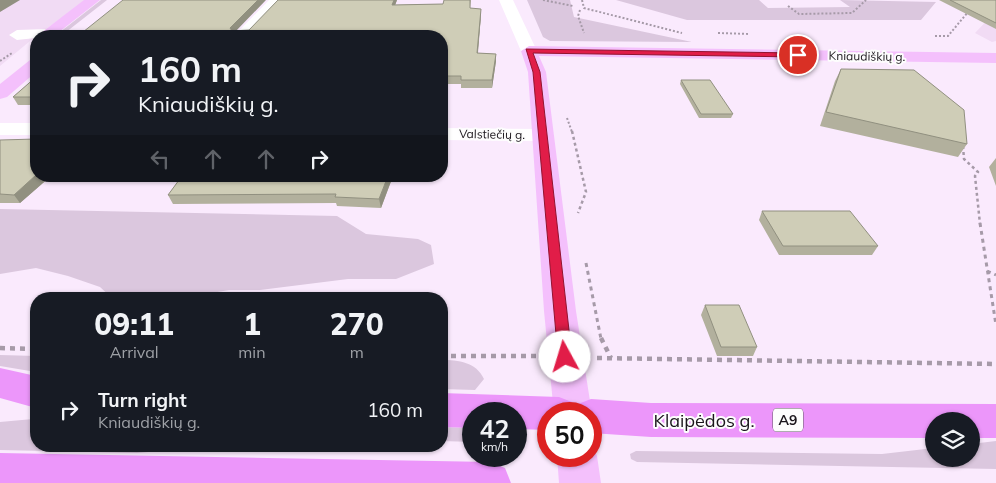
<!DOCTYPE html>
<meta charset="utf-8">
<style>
body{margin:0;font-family:Mulish,sans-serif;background:#20242c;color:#f1f3f6;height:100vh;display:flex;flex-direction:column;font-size:19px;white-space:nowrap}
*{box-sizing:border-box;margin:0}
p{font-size:16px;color:#9ea1a6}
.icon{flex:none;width:28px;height:28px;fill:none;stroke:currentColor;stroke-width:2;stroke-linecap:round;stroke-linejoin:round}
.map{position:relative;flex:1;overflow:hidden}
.side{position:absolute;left:30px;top:292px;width:418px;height:160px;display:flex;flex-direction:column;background:#171b24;border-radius:20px;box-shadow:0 1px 4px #0004}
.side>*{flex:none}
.guide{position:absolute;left:30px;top:30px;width:418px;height:152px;border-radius:20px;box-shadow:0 1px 4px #0004;background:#171b24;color:#f1f3f6;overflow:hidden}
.tools{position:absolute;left:925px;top:412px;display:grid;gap:10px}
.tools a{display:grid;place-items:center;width:55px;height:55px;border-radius:50%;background:#171b24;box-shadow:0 1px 4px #0004;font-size:25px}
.speed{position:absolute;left:462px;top:402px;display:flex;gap:10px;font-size:25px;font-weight:700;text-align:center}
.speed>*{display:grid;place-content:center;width:65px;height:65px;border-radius:50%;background:#171b24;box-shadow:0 1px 4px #0004;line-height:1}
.speed small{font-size:12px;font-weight:400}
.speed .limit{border:8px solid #d22;background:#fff;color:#111}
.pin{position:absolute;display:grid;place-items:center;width:42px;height:42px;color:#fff;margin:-21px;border:2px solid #fff;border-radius:50%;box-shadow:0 1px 5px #0007}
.me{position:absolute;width:55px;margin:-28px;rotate:354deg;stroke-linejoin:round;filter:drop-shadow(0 0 4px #0008)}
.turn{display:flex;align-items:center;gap:18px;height:105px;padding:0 25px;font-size:22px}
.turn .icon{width:65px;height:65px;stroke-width:2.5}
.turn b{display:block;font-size:35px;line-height:42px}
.lanes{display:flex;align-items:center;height:48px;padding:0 25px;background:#0003;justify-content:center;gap:25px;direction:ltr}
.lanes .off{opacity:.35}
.eta{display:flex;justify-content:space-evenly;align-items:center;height:85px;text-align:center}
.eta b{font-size:30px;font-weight:800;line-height:35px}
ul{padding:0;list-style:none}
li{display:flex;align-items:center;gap:15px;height:65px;padding:0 25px}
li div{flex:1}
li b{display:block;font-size:19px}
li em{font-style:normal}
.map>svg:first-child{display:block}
</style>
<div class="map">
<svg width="996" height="483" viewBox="0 0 996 483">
<rect width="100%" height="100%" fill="#faeafd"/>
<path fill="#f1dbf4" d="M 0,0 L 87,0 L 36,36 L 0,66 Z
M 996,11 L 996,41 L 992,42 L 975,33 Z"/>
<path fill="#dbc7de" d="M 101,0 L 107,0 L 61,36 L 55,36 Z
M 527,0 L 570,0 L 574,17 L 692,42 L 550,41 L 543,37 Z
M 616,0 L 759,0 L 768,8 L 850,7 L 840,0 L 936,2 L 921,20 L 687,20 Z
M 0,209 L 337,216 L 366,234 L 418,239 L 431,245 L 434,264 L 396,279 L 348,279 L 260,290 L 229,290 L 177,299 L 113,299 L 100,287 L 68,276 L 36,268 L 0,274 Z
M 0,355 L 36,356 L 36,372 L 0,366 Z
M 441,360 C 459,360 476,362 484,379 L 475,390 L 441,389 Z
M 33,419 L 36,419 L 36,446 L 216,446 L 137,453 L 0,450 L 0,422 Z
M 441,427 L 474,428 L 474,442 L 441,441 Z
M 996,441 L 996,469 L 637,462 L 631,459 L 630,454 L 636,451 L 882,454 L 934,448 L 934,459 L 971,459 L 971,444 Z"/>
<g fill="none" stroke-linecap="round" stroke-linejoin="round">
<path stroke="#a69aa8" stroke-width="2" stroke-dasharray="2 2" stroke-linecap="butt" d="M 543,0 L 573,6
M 582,0 L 584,8 L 682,33
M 788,6 L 799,14 L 852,13 L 866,0
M 580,10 L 578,16 L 584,33
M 718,33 L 750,34
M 935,36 L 948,36 L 968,12
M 0,61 L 12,53
M 567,118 L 572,132"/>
<path stroke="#a69aa8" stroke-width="2.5" stroke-dasharray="3 3" stroke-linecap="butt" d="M 572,131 L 586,192 L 578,213
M 963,146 L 964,159 L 978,172 L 975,176 L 980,224"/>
<path stroke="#a69aa8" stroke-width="3" stroke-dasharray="4 4" stroke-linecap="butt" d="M 980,223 L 996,325
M 586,263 L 601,339
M 987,271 L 996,275"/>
<path stroke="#a69aa8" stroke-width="4.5" stroke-dasharray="5 5" stroke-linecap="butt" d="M 601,338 L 611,358
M 0,348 L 36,349
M 441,356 L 536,356
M 597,358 L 996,364"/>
<path fill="#fff" fill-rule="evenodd" d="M 269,0 L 284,0 L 250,36 L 234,36 Z
M 499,0 L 513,0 L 537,51 L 535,54 L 529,56 L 521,51 Z
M 48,29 L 53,31 L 56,34 L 54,36 L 17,40 L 9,35 L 17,30 Z
M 0,123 L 36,123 L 36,135 L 0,135 Z
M 441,128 L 543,129 L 551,130 L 554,135 L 551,140 L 543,141 L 441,140 Z"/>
<path fill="#f4c0fc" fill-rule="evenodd" d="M 84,0 L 100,0 L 54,36 L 37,36 Z
M 529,46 L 996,53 L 996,63 L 539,56 L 546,72 L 576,311 L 592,414 L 591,415 L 554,414 L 544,311 L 528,72 L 521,51 Z
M 36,59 L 36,72 L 7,97 L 0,99 L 0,84 L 30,60 Z
M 591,443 L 597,456 L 601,483 L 559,483 L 557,456 L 591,456 Z"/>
<path fill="#ec96fa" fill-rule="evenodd" d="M 0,368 L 36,376 L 36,408 L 0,398 Z
M 441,393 L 559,397 L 572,402 L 575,409 L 578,404 L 591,399 L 651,403 L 996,404 L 996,438 L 971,438 L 971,421 L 934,421 L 934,438 L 651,437 L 591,433 L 591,414 L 549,414 L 549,430 L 516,429 L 516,414 L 474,414 L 474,428 L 441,427 Z
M 0,453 L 490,462 L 505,468 L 511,483 L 0,483 Z"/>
</g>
<path fill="#b2b09d" d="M 397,0 L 395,5 L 443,4 L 471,0 L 470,8 L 481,15 L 478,53 L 496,54 L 496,61 L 492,88 L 461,88 L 461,84 L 441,84 L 441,36 L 78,36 L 249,30 Z
M 939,0 L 996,0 L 996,29 Z
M 841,69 L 967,144 L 958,157 L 820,126 L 835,81 Z
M 36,77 L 36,105 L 18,105 L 13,97 Z
M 681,80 L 733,114 L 731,118 L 699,118 L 680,84 Z
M 0,140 L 36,176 L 51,176 L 20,203 L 0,203 Z
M 996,158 L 996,186 L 989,167 Z
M 182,176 L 393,176 L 381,208 L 337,206 L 336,203 L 173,204 L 168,195 Z
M 762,211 L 878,246 L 872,255 L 779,255 L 759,220 Z
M 705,305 L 757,347 L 753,356 L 717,356 L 701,315 Z"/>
<path fill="#919080" d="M 0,0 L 20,0 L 0,12 Z
M 258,0 L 266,0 L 235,32 L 232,32 L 230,28 Z
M 394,0 L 397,0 L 393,11 L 392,5 Z
M 481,9 L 481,15 L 477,61 L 477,53 Z
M 217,32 L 218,36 L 212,36 Z
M 496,54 L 496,61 L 492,88 L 492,80 Z
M 36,175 L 36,176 L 51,176 L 20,203 L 14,195 Z
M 388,176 L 393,176 L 381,208 L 379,199 Z"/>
<path fill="#cfcdb7" stroke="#919080" d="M 123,0 L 258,0 L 230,28 L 232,31 L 249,30 L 278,0 L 394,0 L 392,5 L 443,4 L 444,0 L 470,0 L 470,8 L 481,9 L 477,53 L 496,54 L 492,80 L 461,80 L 461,76 L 441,76 L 441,36 L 282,36 L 284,33 L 217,32 L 212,36 L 78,36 Z
M 950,0 L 996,0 L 996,23 Z
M 841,69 L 914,70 L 964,110 L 967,144 L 826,112 Z
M 36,77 L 36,97 L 13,97 Z
M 681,80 L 710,80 L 733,114 L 701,114 Z
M 36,139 L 36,175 L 14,195 L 0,194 L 0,140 Z
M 182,176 L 388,176 L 379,199 L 335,197 L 336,194 L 168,195 Z
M 762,211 L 850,211 L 878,246 L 783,246 Z
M 705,305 L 739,305 L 757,347 L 721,347 Z"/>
<path fill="#e11d48" stroke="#92132f" d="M 526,49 L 798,53 L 802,55 L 798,57 L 533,53 L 540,72 L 572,357 L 570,361 L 560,361 L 558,357 L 533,72 Z"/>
<g text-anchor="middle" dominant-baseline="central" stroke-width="4" stroke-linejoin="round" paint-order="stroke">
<g font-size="12" fill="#1b161c" stroke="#fdfdfd">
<text transform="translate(867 56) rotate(1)">Kniaudiškių g.</text>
<text transform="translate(492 134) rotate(1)">Valstiečių g.</text>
</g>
<rect fill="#fdfdfd" stroke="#5f5b60" stroke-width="1" x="773" y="408.5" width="30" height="23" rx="4"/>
<g font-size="14" font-weight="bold" fill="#1b161c">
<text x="788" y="420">A9</text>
</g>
<g font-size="18" fill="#1b161c" stroke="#fdfdfd">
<text x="704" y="420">Klaipėdos g.</text>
</g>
</g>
</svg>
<div class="tools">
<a><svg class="icon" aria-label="layers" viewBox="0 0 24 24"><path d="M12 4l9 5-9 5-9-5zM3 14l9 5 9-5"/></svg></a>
</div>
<div class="speed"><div>42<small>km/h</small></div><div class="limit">50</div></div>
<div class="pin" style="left:798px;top:55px;background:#d93025"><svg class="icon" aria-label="arrive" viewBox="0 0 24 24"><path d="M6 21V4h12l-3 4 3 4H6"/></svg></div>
<svg class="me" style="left:565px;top:357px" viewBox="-20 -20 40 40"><circle r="19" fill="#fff"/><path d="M0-13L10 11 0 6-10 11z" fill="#e11d48"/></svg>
<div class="guide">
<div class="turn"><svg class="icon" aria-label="right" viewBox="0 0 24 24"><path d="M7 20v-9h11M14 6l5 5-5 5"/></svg><div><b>160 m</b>Kniaudiškių g.</div></div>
<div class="lanes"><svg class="icon off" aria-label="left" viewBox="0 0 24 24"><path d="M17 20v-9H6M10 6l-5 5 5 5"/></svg><svg class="icon off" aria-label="ahead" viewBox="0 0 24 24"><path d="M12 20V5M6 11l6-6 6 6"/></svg><svg class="icon off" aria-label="ahead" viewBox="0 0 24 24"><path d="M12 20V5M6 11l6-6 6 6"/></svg><svg class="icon" aria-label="right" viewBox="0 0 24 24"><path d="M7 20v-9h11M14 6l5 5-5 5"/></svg></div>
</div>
<section class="side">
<div class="eta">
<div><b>09:11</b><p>Arrival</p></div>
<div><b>1</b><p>min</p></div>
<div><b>270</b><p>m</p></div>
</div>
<ul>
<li><svg class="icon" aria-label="right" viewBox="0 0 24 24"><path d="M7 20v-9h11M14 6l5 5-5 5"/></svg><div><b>Turn right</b><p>Kniaudiškių g.</p></div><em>160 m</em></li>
</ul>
</section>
</div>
